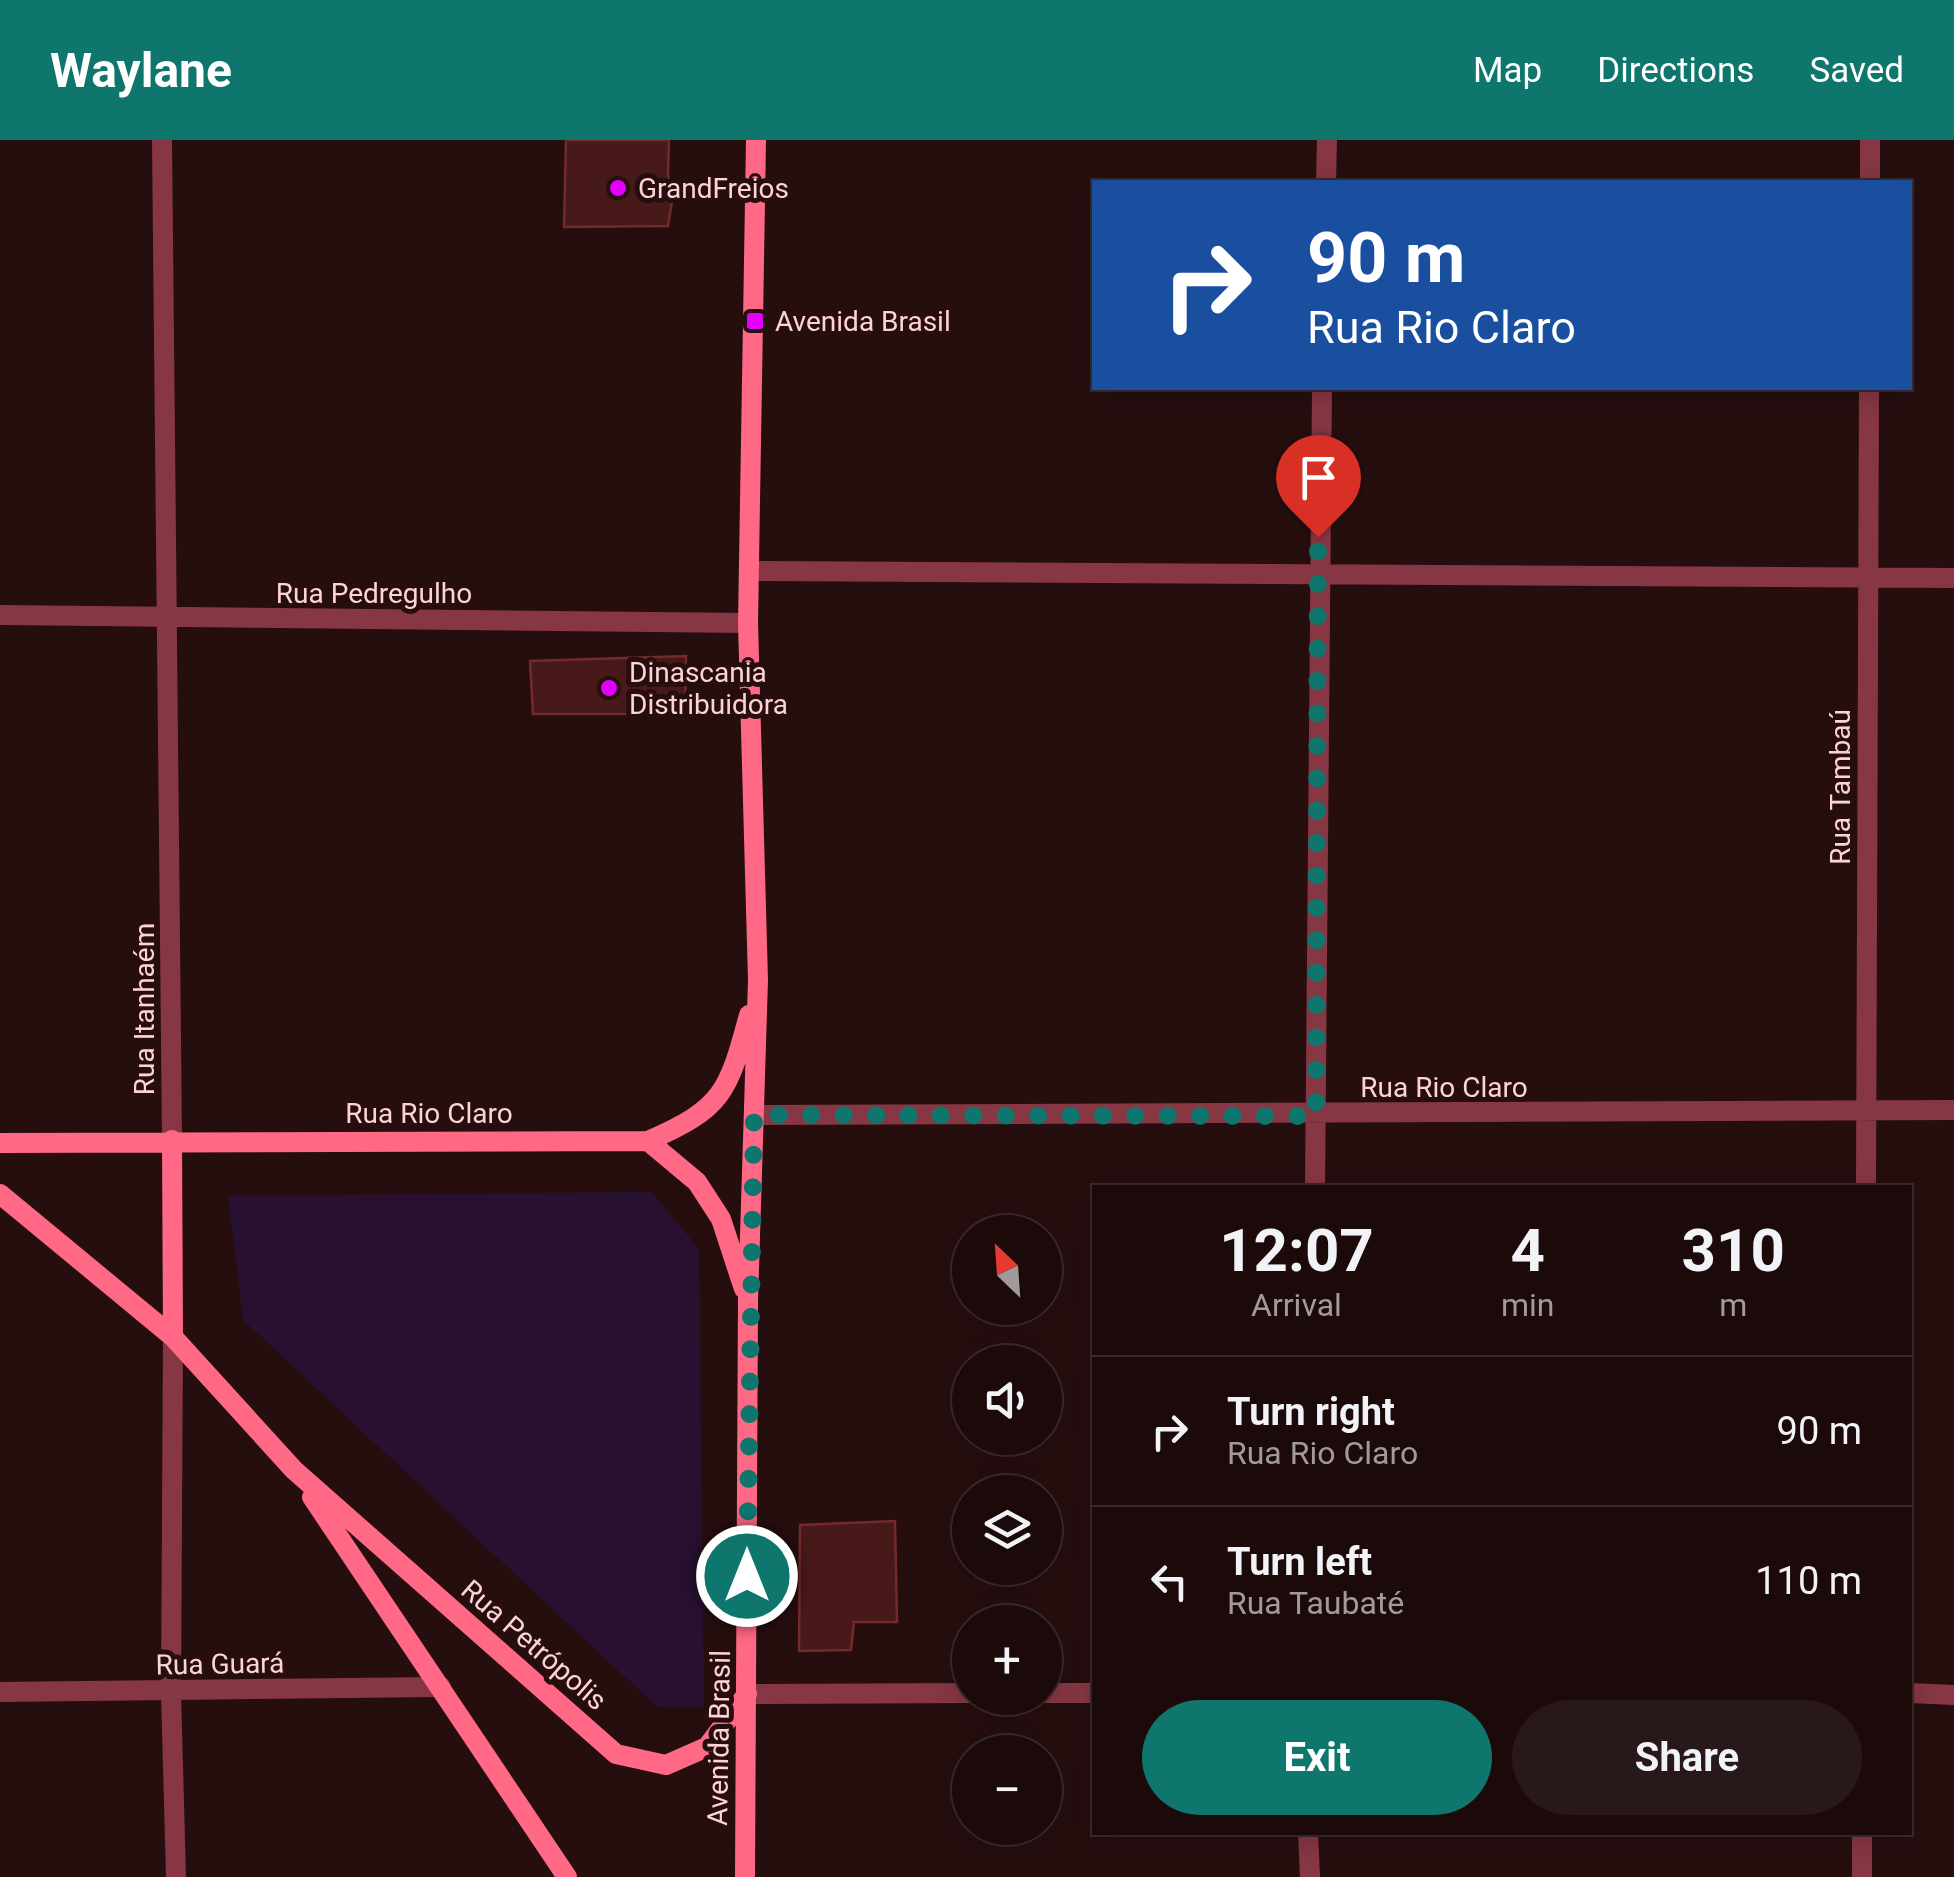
<!DOCTYPE html>
<meta charset="utf-8">
<style>
body{margin:0;font-family:Roboto,sans-serif;background:#291819;color:#f1f3f6;height:100vh;display:flex;flex-direction:column;font-size:38px;white-space:nowrap}
*{box-sizing:border-box;margin:0}
p{font-size:32px;color:#a09a9d}
.icon{flex:none;width:55px;height:55px;fill:none;stroke:currentColor;stroke-width:2;stroke-linecap:round;stroke-linejoin:round}
.map{position:relative;flex:1;overflow:hidden}
.drawer{position:absolute;left:1092px;top:1045px;width:820px;height:650px;display:flex;flex-direction:column;background:#1c0a0b;border-radius:0px;box-shadow:0 5px 25px #0003,0 0 0 2px #3a2b2c}
.drawer>*{flex:none}
.banner{position:absolute;left:1092px;top:40px;width:820px;height:210px;border-radius:0px;box-shadow:0 5px 25px #0003,0 0 0 2px #3a2b2c;background:#1a4fa0;color:#fff;overflow:hidden}
.needle{width:65px;rotate:335deg}
.buttons{position:absolute;left:952px;top:1075px;display:grid;gap:20px}
.buttons a{display:grid;place-items:center;width:110px;height:110px;border-radius:50%;background:#1c0a0b;box-shadow:0 5px 25px #0003,0 0 0 2px #3a2b2c;font-size:50px}
.pin{position:absolute;display:grid;place-items:center;width:85px;height:85px;color:#fff;margin:-102px -42px;border-radius:50% 50% 50% 0;rotate:-45deg;box-shadow:0 0 10px #0007}
.pin .icon{rotate:45deg}
.me{position:absolute;width:110px;margin:-55px;rotate:0deg;stroke-linejoin:round;filter:drop-shadow(0 0 8px #0008)}
.turn{display:flex;align-items:center;gap:35px;height:210px;padding:0 50px;font-size:45px}
.turn .icon{width:130px;height:130px;stroke-width:2.5}
.turn b{display:block;font-size:70px;line-height:85px}
.eta{display:flex;justify-content:space-evenly;align-items:center;height:170px;text-align:center}
.eta b{font-size:60px;font-weight:700;line-height:70px}
.button{display:flex;gap:20px;margin-top:auto;padding:20px 50px}
.button a{flex:1;height:115px;border-radius:60px;background:#0f766e;color:#fff;font-size:40px;font-weight:700;line-height:115px;text-align:center}
.button a+a{background:#291819;color:#f1f3f6}
ul{padding:0;list-style:none}
li{display:flex;align-items:center;gap:30px;height:150px;padding:0 50px;border-top:2px solid #3a2b2c}
li div{flex:1}
li b{display:block;font-size:38px}
li em{font-style:normal}
header{display:flex;align-items:center;gap:60px;box-sizing:border-box;height:140px;padding:0 50px;background:#0f766e;color:#fff}
header strong{font-size:48px}
nav{display:flex;gap:55px;margin-inline-start:auto;font-size:35px}
.map>svg:first-child{display:block}
</style>
<header>
<strong>Waylane</strong>
<nav><a>Map</a><a>Directions</a><a>Saved</a></nav>
</header>
<div class="map">
<svg width="1954" height="1737" viewBox="0 0 1954 1737">
<rect width="100%" height="100%" fill="#260e0f"/>
<path fill="#281030" d="M 652,1052 L 699,1109 L 704,1567 L 657,1567 L 243,1180 L 228,1056 Z"/>
<path fill="#471919" stroke="#742a2b" stroke-width="2.5" d="M 566,0 L 669,0 L 668,35 L 672,61 L 668,86 L 564,87 Z
M 686,516 L 685,574 L 533,574 L 530,521 Z
M 895,1381 L 897,1482 L 854,1482 L 851,1510 L 799,1511 L 800,1385 Z"/>
<g fill="none" stroke-linecap="round" stroke-linejoin="round">
<path stroke="#873744" stroke-width="20" d="M 162,0 L 172,1000
M 1326,42 L 1327,0
M 1870,42 L 1870,0
M 749,431 L 1954,438
M 0,475 L 748,483
M 754,975 L 1954,970
M 1315,1048 L 1322,248
M 1866,1048 L 1869,248
M 173,1197 L 171,1553 L 176,1737
M 0,1552 L 441,1547
M 1045,1553 L 1095,1553
M 1910,1553 L 1954,1555
M 747,1554 L 970,1553
M 1308,1692 L 1310,1737
M 1862,1692 L 1862,1737"/>
<path stroke="#ff6985" stroke-width="20" d="M 172,1000 L 173,1197
M 648,1001 L 697,1042 L 721,1079 L 744,1149
M 0,1003 L 648,1001 C 723,968 728,953 749,875
M 0,1054 L 173,1197 L 294,1330 L 616,1614 L 666,1625 L 707,1607 L 747,1554
M 312,1357 L 567,1737
M 745,1737 L 748,1160 L 758,840 L 748,483 L 756,0"/>
</g>
<g fill="none" stroke-linecap="round" stroke-linejoin="round">
<path stroke="#0f766e" stroke-width="18" stroke-dasharray="0 32.4" d="M 747,1436 L 754,975 L 1316,976 L 1318,397"/>
</g>
<g fill="#e100fd" stroke="#260e0f" stroke-width="4">
<circle cx="618" cy="48" r="10"/>
<rect x="745" y="171" width="20" height="20" rx="5"/>
<circle cx="609" cy="548" r="10"/>
</g>
<g text-anchor="middle" dominant-baseline="central" stroke-width="10" stroke-linejoin="round" paint-order="stroke">
<g font-size="28" fill="#ffd2d6" stroke="#260e0f" text-anchor="start">
<text x="638" y="48">GrandFreios</text>
<text x="775" y="181">Avenida Brasil</text>
<text x="629" y="532">Dinascania<tspan x="629" dy="32">Distribuidora</tspan></text>
</g>
<g font-size="28" fill="#ffd2d6" stroke="#260e0f">
<text x="374" y="453">Rua Pedregulho</text>
<text transform="translate(1840 647) rotate(-90)">Rua Tambaú</text>
<text transform="translate(144 869) rotate(-90)">Rua Itanhaém</text>
<text x="1444" y="947">Rua Rio Claro</text>
<text x="429" y="973">Rua Rio Claro</text>
<text transform="translate(534 1505) rotate(41)">Rua Petrópolis</text>
<text transform="translate(220 1524) rotate(-1)">Rua Guará</text>
<text transform="translate(719 1598) rotate(-89)">Avenida Brasil</text>
</g>
</g>
</svg>
<div class="buttons">
<a><svg class="needle" viewBox="-14 -14 28 28"><path d="M0-13l5 13h-10z" fill="#e53935"/><path d="M0 13l5-13h-10z" fill="#a09a9d"/></svg></a>
<a><svg class="icon" aria-label="sound" viewBox="0 0 24 24"><path d="M4 9h4l5-4v14l-5-4H4zM17 9q2 3 0 6"/></svg></a>
<a><svg class="icon" aria-label="layers" viewBox="0 0 24 24"><path d="M12 4l9 5-9 5-9-5zM3 14l9 5 9-5"/></svg></a>
<a>+</a>
<a>−</a>
</div>
<div class="pin" style="left:1318px;top:397px;background:#d93025"><svg class="icon" aria-label="arrive" viewBox="0 0 24 24"><path d="M6 21V4h12l-3 4 3 4H6"/></svg></div>
<svg class="me" style="left:747px;top:1436px" viewBox="-20 -20 40 40"><circle r="17" fill="#0f766e" stroke="#fff" stroke-width="3"/><path d="M0-11L8 9 0 5-8 9z" fill="#fff"/></svg>
<div class="banner">
<div class="turn"><svg class="icon" aria-label="right" viewBox="0 0 24 24"><path d="M7 20v-9h11M14 6l5 5-5 5"/></svg><div><b>90 m</b>Rua Rio Claro</div></div>
</div>
<section class="drawer">
<div class="eta">
<div><b>12:07</b><p>Arrival</p></div>
<div><b>4</b><p>min</p></div>
<div><b>310</b><p>m</p></div>
</div>
<ul>
<li><svg class="icon" aria-label="right" viewBox="0 0 24 24"><path d="M7 20v-9h11M14 6l5 5-5 5"/></svg><div><b>Turn right</b><p>Rua Rio Claro</p></div><em>90 m</em></li>
<li><svg class="icon" aria-label="left" viewBox="0 0 24 24"><path d="M17 20v-9H6M10 6l-5 5 5 5"/></svg><div><b>Turn left</b><p>Rua Taubaté</p></div><em>110 m</em></li>
</ul>
<div class="button"><a>Exit</a><a>Share</a></div>
</section>
</div>
